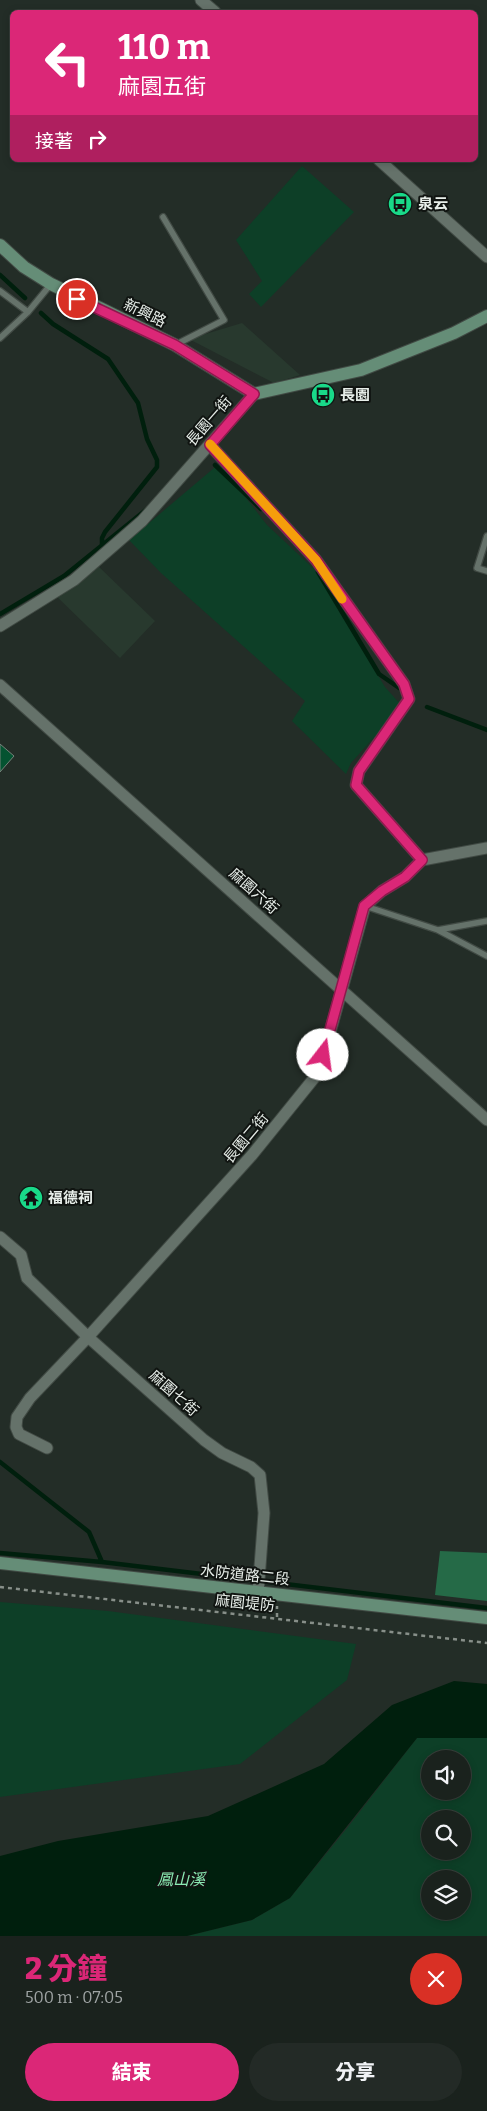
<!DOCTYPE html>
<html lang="zh-TW">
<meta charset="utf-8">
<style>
body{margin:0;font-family:Bitter,"Noto Sans TC",serif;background:#232a26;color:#f1f3f6;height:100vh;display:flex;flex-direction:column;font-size:19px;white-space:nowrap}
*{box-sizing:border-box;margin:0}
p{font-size:16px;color:#9fa4a4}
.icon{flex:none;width:28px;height:28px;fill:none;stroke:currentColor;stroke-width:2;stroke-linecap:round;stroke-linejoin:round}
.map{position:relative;height:1936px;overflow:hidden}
.sheet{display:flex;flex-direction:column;background:#1a221d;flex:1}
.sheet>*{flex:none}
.guide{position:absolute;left:10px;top:10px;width:468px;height:152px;border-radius:8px;box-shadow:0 2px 8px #0003,0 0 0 1px #383f3b;background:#db2777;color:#fff;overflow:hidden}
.tools{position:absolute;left:421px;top:1750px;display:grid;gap:10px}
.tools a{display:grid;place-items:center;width:50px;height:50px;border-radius:50%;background:#1a221d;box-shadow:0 2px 8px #0003,0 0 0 1px #383f3b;font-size:25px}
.pin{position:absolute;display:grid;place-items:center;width:42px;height:42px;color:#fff;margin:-21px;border:2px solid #fff;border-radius:50%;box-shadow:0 1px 5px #0007}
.me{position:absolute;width:55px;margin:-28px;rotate:15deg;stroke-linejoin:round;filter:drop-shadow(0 0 4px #0008)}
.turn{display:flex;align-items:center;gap:18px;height:105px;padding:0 25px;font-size:22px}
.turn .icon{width:65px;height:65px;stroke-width:2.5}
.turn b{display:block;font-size:35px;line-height:42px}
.then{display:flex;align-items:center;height:48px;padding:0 25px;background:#0003;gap:10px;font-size:19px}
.round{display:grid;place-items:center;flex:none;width:52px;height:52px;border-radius:26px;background:#232a26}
.headline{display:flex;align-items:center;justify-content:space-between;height:85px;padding:0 25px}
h1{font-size:30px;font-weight:800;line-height:38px;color:#db2777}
.action{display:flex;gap:10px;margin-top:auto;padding:10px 25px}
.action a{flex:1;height:58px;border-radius:30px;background:#db2777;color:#fff;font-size:20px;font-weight:800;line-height:58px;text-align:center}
.action a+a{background:#232a26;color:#f1f3f6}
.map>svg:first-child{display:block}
</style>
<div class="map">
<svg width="487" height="1936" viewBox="0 0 487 1936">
<rect width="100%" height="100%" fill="#232d27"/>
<path fill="#28392e" d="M 242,323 L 300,375 L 274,383 L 189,339 Z
M 97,565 L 155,621 L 120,658 L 52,592 Z"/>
<path fill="#0d3f27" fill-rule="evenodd" d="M 302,166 L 354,212 L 261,307 L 249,294 L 262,281 L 236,240 Z
M 222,467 L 267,525 L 314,569 L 385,687 L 402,706 L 351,763 L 346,774 L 292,721 L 305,701 L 161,573 L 129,540 L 214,468 Z
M 0,1602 L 108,1611 L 356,1644 L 347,1680 L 240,1764 L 0,1797 Z
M 417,1738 L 487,1738 L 487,1936 L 187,1936 L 252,1920 L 290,1898 L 348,1827 ZM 430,1759 L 462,1759 L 462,1791 L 430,1791 ZM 430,1819 L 462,1819 L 462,1851 L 430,1851 ZM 430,1879 L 462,1879 L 462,1911 L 430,1911 Z"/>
<path fill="#256a47" d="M 440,1551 L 487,1553 L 487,1601 L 435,1595 Z"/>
<path fill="#001f0d" d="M 454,1681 L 487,1684 L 487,1738 L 417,1738 L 290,1898 L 252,1920 L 187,1936 L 0,1936 L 0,1856 L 58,1841 L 208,1816 L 324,1764 L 392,1705 Z"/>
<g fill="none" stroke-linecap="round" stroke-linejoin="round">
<path stroke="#001f0d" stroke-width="4.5" d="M 0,275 L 25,298
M 41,313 L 53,324 L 108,359 L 138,403 L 147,439 L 157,460 L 157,467 L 105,532 L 102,538 L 102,545
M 215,465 L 261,509
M 318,572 L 379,674 L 402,690
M 0,614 L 64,576 L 147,509
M 427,707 L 487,730
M 0,1462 L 89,1532 L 102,1562
M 0,1553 L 102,1562 L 487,1608"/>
</g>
<path fill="#045331" stroke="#75827a" d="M 0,744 L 14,756 L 0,772 Z
M 27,1192 L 35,1192 L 36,1204 L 27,1204 Z"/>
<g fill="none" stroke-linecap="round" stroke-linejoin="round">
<g stroke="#414a44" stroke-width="8">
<path id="lane" d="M 163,217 L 224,320 L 177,344
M 0,291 L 28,312
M 0,338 L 28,312 L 51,284
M 487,536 L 477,568 L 487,571
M 365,906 L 438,930 L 487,956
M 438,930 L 487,921"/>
</g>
<g stroke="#414a44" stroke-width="13">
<path id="street" d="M 201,0 L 215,12
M 379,160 L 487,257
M 210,445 L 316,560 L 404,684 L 409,699 L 359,771 L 356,785 L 422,860
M 0,626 L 74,580 L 142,521 L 254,394
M 0,685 L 487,1120
M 0,1237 L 21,1255 L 27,1278 L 88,1337 L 204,1440 L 222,1453 L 251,1467 L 260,1475 L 264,1513 L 258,1593
M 47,1448 L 19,1434 L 16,1427 L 17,1417 L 30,1398 L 88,1337 L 252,1155 L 319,1072 L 365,906 L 382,891 L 405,877 L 422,860 L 487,848"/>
</g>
<g stroke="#414a44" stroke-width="14">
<path id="secondary" d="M 0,245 L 24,267 L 51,284 L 175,345 L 254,394 L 361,370 L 454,333 L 487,316
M 0,1563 L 487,1618"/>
</g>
<path stroke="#878f89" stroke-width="2.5" stroke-dasharray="4 4" stroke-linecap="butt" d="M 0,1587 L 487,1643
M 277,1617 L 277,1606"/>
<use href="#lane" stroke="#65726a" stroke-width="5.5"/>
<use href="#street" stroke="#65726a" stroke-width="11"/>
<use href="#secondary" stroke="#658d77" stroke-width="12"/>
</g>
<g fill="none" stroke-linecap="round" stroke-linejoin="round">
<g stroke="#8e194d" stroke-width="12">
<path id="route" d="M 77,299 L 175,345 L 254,394 L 210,445 L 316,560 L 404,684 L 409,699 L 359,771 L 356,785 L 422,860 L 405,877 L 382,891 L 364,906 L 323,1055"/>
</g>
<use href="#route" stroke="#db2777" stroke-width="9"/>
<path stroke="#f59e0b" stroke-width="9" d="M 210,444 L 316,560 L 342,599"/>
</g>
<defs>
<g id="bus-disc" transform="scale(1.25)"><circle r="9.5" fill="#19d989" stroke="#101411"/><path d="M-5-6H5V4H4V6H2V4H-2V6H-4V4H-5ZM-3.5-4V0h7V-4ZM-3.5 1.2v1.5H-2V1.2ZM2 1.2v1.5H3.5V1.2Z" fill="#111"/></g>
<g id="temple-disc" transform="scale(1.25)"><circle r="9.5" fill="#19d989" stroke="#101411"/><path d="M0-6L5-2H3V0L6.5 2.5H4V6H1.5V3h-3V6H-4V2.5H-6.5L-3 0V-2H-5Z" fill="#111"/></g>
</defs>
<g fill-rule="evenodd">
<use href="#bus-disc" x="400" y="204"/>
<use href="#bus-disc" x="323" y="395"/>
<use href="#temple-disc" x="31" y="1198"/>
</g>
<g text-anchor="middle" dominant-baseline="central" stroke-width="4" stroke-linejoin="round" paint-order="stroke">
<g font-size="15" font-weight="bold" fill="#e7eee9" stroke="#101411" text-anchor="start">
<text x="418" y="204">泉云</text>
<text x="340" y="395">長園</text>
<text x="48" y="1198">福德祠</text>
</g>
<g font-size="15" fill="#e7eee9" stroke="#101411">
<text transform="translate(145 313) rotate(26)">新興路</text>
<text transform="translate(209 421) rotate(-49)">長園一街</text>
<text transform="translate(254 891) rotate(42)">麻園六街</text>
<text transform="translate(246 1138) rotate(-50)">長園二街</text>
<text transform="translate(174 1393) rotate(42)">麻園七街</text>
<text transform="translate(245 1575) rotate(6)">水防道路二段</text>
<text transform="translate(245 1603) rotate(6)">麻園堤防</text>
</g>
<g font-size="16" font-style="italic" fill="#8beab3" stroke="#101411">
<text x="181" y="1879">鳳山溪</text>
</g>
</g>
</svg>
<div class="tools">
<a><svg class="icon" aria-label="sound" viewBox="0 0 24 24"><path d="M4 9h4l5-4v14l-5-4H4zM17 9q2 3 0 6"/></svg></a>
<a><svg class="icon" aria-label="search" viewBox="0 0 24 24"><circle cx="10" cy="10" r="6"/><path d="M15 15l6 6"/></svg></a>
<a><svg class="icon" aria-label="layers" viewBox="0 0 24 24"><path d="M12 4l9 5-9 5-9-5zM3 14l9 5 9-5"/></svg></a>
</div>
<div class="pin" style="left:77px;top:299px;background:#d93025"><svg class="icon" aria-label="arrive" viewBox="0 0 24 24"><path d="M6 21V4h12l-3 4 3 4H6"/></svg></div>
<svg class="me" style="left:323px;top:1055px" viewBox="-20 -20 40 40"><circle r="19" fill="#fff"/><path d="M0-13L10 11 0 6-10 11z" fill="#db2777"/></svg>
<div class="guide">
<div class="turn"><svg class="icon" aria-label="left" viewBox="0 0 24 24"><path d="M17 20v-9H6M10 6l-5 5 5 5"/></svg><div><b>110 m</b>麻園五街</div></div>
<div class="then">接著<svg class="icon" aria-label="right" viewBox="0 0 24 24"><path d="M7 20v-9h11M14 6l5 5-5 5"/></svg></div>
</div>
</div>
<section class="sheet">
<div class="headline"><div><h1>2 分鐘</h1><p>500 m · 07:05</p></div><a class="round" style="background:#d93025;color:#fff"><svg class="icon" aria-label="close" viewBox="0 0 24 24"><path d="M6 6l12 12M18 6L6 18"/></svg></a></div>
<div class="action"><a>結束</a><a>分享</a></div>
</section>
